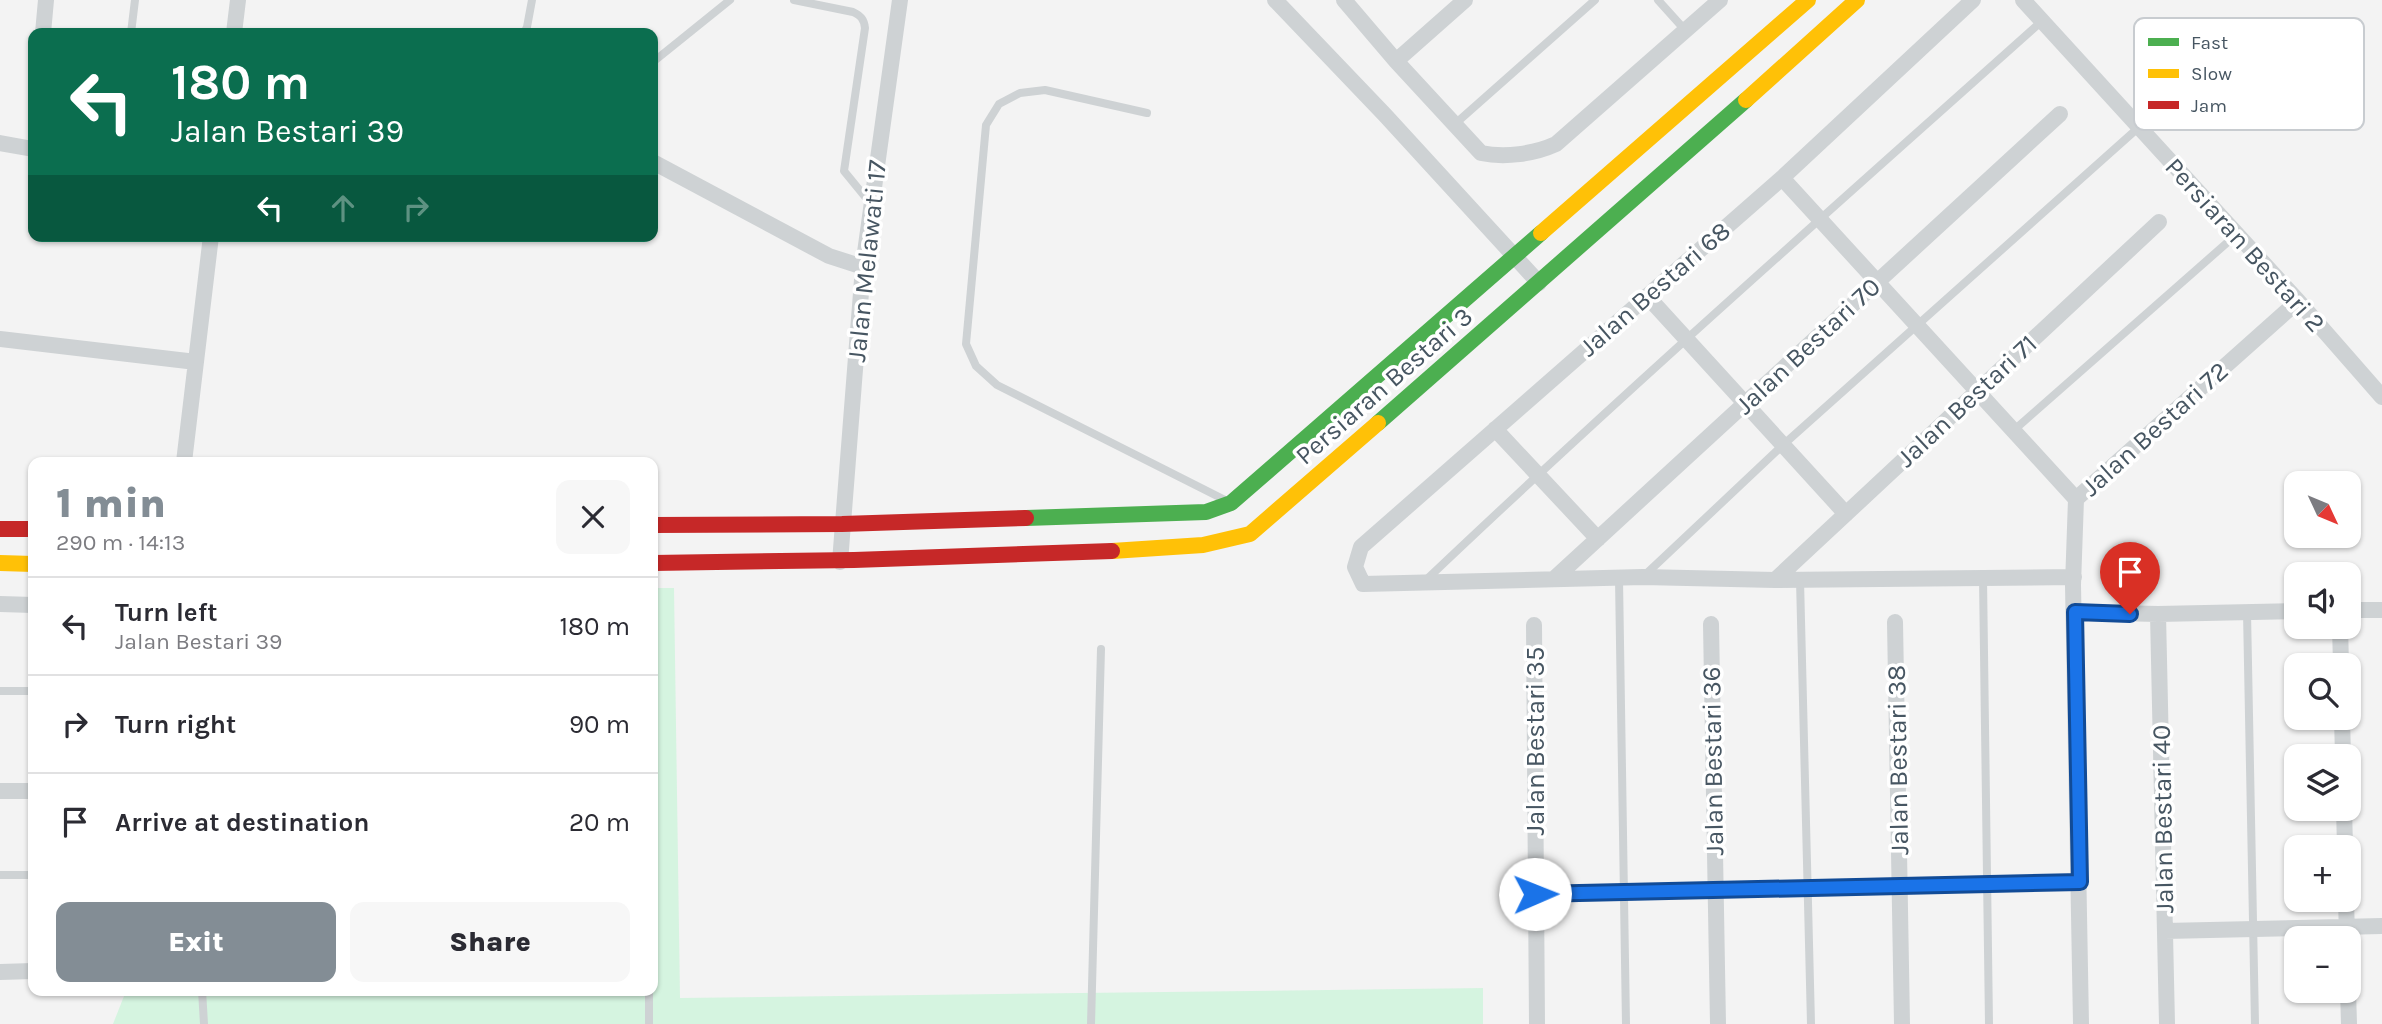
<!DOCTYPE html>
<meta charset="utf-8">
<style>
body{margin:0;font-family:Karla,sans-serif;background:#f7f7f7;color:#2b2b33;height:100vh;display:flex;flex-direction:column;font-size:26px;white-space:nowrap}
*{box-sizing:border-box;margin:0}
p{font-size:23px;color:#7c7c81}
.icon{flex:none;width:38px;height:38px;fill:none;stroke:currentColor;stroke-width:2;stroke-linecap:round;stroke-linejoin:round}
.map{position:relative;flex:1;overflow:hidden}
.details{position:absolute;left:28px;top:457px;width:630px;height:539px;display:flex;flex-direction:column;background:#fff;border-radius:14px;box-shadow:0 2px 5px #0004}
.details>*{flex:none}
.top-card{position:absolute;left:28px;top:28px;width:630px;height:214px;border-radius:14px;box-shadow:0 2px 5px #0004;background:#0b6e4f;color:#fff;overflow:hidden}
.needle{width:46px;rotate:134deg}
.buttons{position:absolute;left:2284px;top:471px;display:grid;gap:14px}
.buttons a{display:grid;place-items:center;width:77px;height:77px;border-radius:14px;background:#fff;box-shadow:0 2px 5px #0004;font-size:35px}
.pin{position:absolute;display:grid;place-items:center;width:60px;height:60px;color:#fff;margin:-72px -30px;border-radius:50% 50% 50% 0;rotate:-45deg;box-shadow:0 0 7px #0007}
.pin .icon{rotate:45deg}
.me{position:absolute;width:77px;margin:-38px;rotate:89deg;stroke-linejoin:round;filter:drop-shadow(0 0 5px #0008)}
.turn{display:flex;align-items:center;gap:24px;height:147px;padding:0 28px;font-size:32px}
.turn .icon{width:91px;height:91px;stroke-width:2.5}
.turn b{display:block;font-size:49px;line-height:60px}
.lanes{display:flex;align-items:center;height:66px;padding:0 28px;background:#0003;justify-content:center;gap:35px;direction:ltr}
.lanes .off{opacity:.35}
.round{display:grid;place-items:center;flex:none;width:74px;height:74px;border-radius:14px;background:#f7f7f7}
.head{display:flex;align-items:center;justify-content:space-between;height:119px;padding:0 28px}
h1{font-size:42px;font-weight:800;line-height:52px;color:#838d95}
.button{display:flex;gap:14px;margin-top:auto;padding:14px 28px}
.button a{flex:1;height:80px;border-radius:14px;background:#838d95;color:#fff;font-size:28px;font-weight:800;line-height:80px;text-align:center}
.button a+a{background:#f7f7f7;color:#2b2b33}
ul{padding:0;list-style:none}
li{display:flex;align-items:center;gap:21px;height:98px;padding:0 28px;border-top:2px solid #e1e1e2}
li div{flex:1}
li b{display:block;font-size:26px}
li em{font-style:normal}
.map>svg:first-child{display:block}
</style>
<div class="map">
<svg width="2382" height="1024" viewBox="0 0 2382 1024">
<rect width="100%" height="100%" fill="#f3f3f3"/>
<path fill="#d5f4e0" d="M 653,588 L 674,588 L 680,998 L 1483,988 L 1483,1024 L 113,1024 L 126,991 L 653,990 Z"/>
<g fill="none" stroke-linecap="round" stroke-linejoin="round">
<path stroke="#ced2d4" stroke-width="8" d="M 794,0 L 853,12 C 861,16 864,19 865,28 L 844,171 L 871,204
M 1658,0 L 1685,30
M 131,33 L 135,0
M 524,33 L 527,27 L 532,0
M 653,62 L 730,0
M 1147,113 L 1045,90 L 1020,93 L 999,104 L 986,125 L 966,344 L 976,366 L 997,385 L 1225,500
M 1455,124 L 1595,0
M 2013,431 L 2237,234
M 1645,575 L 1783,445 L 2138,128
M 1983,578 L 1989,1024
M 1619,579 L 1626,1024
M 1800,580 L 1811,1024
M 1425,581 C 1626,390 1835,206 2042,21
M 2247,612 L 2255,1024
M 653,614 L 653,712
M 0,691 L 33,691
M 0,875 L 33,875
M 202,990 L 204,1024
M 649,1024 L 649,990
M 1091,1024 L 1101,649"/>
<path stroke="#ced2d4" stroke-width="16" d="M 1275,0 L 1385,115 L 1539,283
M 1344,0 L 1396,61 L 1481,153 C 1505,158 1534,154 1556,144 L 1720,0
M 1973,0 L 1782,178 L 1361,547 L 1355,567 L 1363,584 L 1643,577 L 1775,580 L 2074,577
M 2023,0 L 2298,301 L 2382,397
M 43,33 L 46,0
M 234,33 L 238,0
M 1396,61 L 1465,0
M 0,143 L 33,149
M 653,162 L 829,256 L 863,267
M 1782,178 L 2076,499
M 1647,296 L 1846,514
M 0,339 L 196,362
M 1495,429 L 1598,539
M 184,462 L 211,236
M 840,562 L 863,267 L 900,0
M 1555,578 L 2060,114
M 1775,580 L 2159,222
M 0,604 L 33,605
M 2348,610 L 2382,610
M 2075,612 L 2158,614 L 2296,611
M 2158,614 L 2167,1024
M 1895,622 L 1902,1024
M 1711,624 L 1718,1024
M 1534,625 L 1537,1024
M 2340,626 L 2341,665
M 2342,718 L 2343,756
M 0,791 L 33,791
M 2344,808 L 2345,847
M 1535,894 L 2080,882
M 2346,900 L 2347,936
M 2165,931 L 2382,926
M 0,972 L 33,971
M 2348,990 L 2349,1024
M 2081,1024 L 2073,585 L 2076,499 L 2298,301"/>
<path stroke="#4caf50" stroke-width="16" d="M 1378,423 L 1746,100
M 1026,518 L 1206,512 L 1231,503 L 1541,233"/>
<path stroke="#ffc107" stroke-width="16" d="M 1746,100 L 1857,0
M 1541,233 L 1808,0
M 1112,551 L 1203,545 L 1250,534 L 1378,423
M 0,563 L 33,564"/>
<path stroke="#c62828" stroke-width="16" d="M 653,525 L 842,524 L 1026,518
M 0,529 L 33,529
M 653,563 L 854,560 L 1112,551"/>
</g>
<g fill="none" stroke-linecap="round" stroke-linejoin="round">
<g stroke="#114b97" stroke-width="18">
<path id="route" d="M 1535,894 L 2080,882 L 2075,612 L 2130,614"/>
</g>
<use href="#route" stroke="#1a73e8" stroke-width="12"/>
</g>
<g text-anchor="middle" dominant-baseline="central" stroke-width="7" stroke-linejoin="round" paint-order="stroke">
<g font-size="26" fill="#475662" stroke="#fff">
<text transform="translate(2245 245) rotate(48)">Persiaran Bestari 2</text>
<text transform="translate(867 261) rotate(-84)">Jalan Melawati 17</text>
<text transform="translate(1655 289) rotate(-41)">Jalan Bestari 68</text>
<text transform="translate(1808 346) rotate(-43)">Jalan Bestari 70</text>
<text transform="translate(1384 386) rotate(-41)">Persiaran Bestari 3</text>
<text transform="translate(1967 401) rotate(-43)">Jalan Bestari 71</text>
<text transform="translate(2155 429) rotate(-42)">Jalan Bestari 72</text>
<text transform="translate(1535 741) rotate(-90)">Jalan Bestari 35</text>
<text transform="translate(1898 760) rotate(-91)">Jalan Bestari 38</text>
<text transform="translate(1713 761) rotate(-91)">Jalan Bestari 36</text>
<text transform="translate(2163 819) rotate(-91)">Jalan Bestari 40</text>
</g>
</g>
<rect x="2134" y="18" width="230" height="112" rx="10" fill="#fff" stroke="#c8ccd0" stroke-width="2"/>
<rect x="2148" y="38" width="31" height="8" fill="#4caf50"/>
<rect x="2148" y="69" width="31" height="9" fill="#ffc107"/>
<rect x="2148" y="101" width="31" height="8" fill="#c62828"/>
<g font-size="19" fill="#475662">
<text x="2191" y="49">Fast</text>
<text x="2191" y="80">Slow</text>
<text x="2191" y="112">Jam</text>
</g>
</svg>
<div class="buttons">
<a><svg class="needle" viewBox="-14 -14 28 28"><path d="M0-13l5 13h-10z" fill="#e53935"/><path d="M0 13l5-13h-10z" fill="#7c7c81"/></svg></a>
<a><svg class="icon" aria-label="sound" viewBox="0 0 24 24"><path d="M4 9h4l5-4v14l-5-4H4zM17 9q2 3 0 6"/></svg></a>
<a><svg class="icon" aria-label="search" viewBox="0 0 24 24"><circle cx="10" cy="10" r="6"/><path d="M15 15l6 6"/></svg></a>
<a><svg class="icon" aria-label="layers" viewBox="0 0 24 24"><path d="M12 4l9 5-9 5-9-5zM3 14l9 5 9-5"/></svg></a>
<a>+</a>
<a>−</a>
</div>
<div class="pin" style="left:2130px;top:614px;background:#d93025"><svg class="icon" aria-label="arrive" viewBox="0 0 24 24"><path d="M6 21V4h12l-3 4 3 4H6"/></svg></div>
<svg class="me" style="left:1535px;top:894px" viewBox="-20 -20 40 40"><circle r="19" fill="#fff"/><path d="M0-13L10 11 0 6-10 11z" fill="#1a73e8"/></svg>
<div class="top-card">
<div class="turn"><svg class="icon" aria-label="left" viewBox="0 0 24 24"><path d="M17 20v-9H6M10 6l-5 5 5 5"/></svg><div><b>180 m</b>Jalan Bestari 39</div></div>
<div class="lanes"><svg class="icon" aria-label="left" viewBox="0 0 24 24"><path d="M17 20v-9H6M10 6l-5 5 5 5"/></svg><svg class="icon off" aria-label="ahead" viewBox="0 0 24 24"><path d="M12 20V5M6 11l6-6 6 6"/></svg><svg class="icon off" aria-label="right" viewBox="0 0 24 24"><path d="M7 20v-9h11M14 6l5 5-5 5"/></svg></div>
</div>
<section class="details">
<div class="head"><div><h1>1 min</h1><p>290 m · 14:13</p></div><a class="round"><svg class="icon" aria-label="close" viewBox="0 0 24 24"><path d="M6 6l12 12M18 6L6 18"/></svg></a></div>
<ul>
<li><svg class="icon" aria-label="left" viewBox="0 0 24 24"><path d="M17 20v-9H6M10 6l-5 5 5 5"/></svg><div><b>Turn left</b><p>Jalan Bestari 39</p></div><em>180 m</em></li>
<li><svg class="icon" aria-label="right" viewBox="0 0 24 24"><path d="M7 20v-9h11M14 6l5 5-5 5"/></svg><div><b>Turn right</b></div><em>90 m</em></li>
<li><svg class="icon" aria-label="arrive" viewBox="0 0 24 24"><path d="M6 21V4h12l-3 4 3 4H6"/></svg><div><b>Arrive at destination</b></div><em>20 m</em></li>
</ul>
<div class="button"><a>Exit</a><a>Share</a></div>
</section>
</div>
